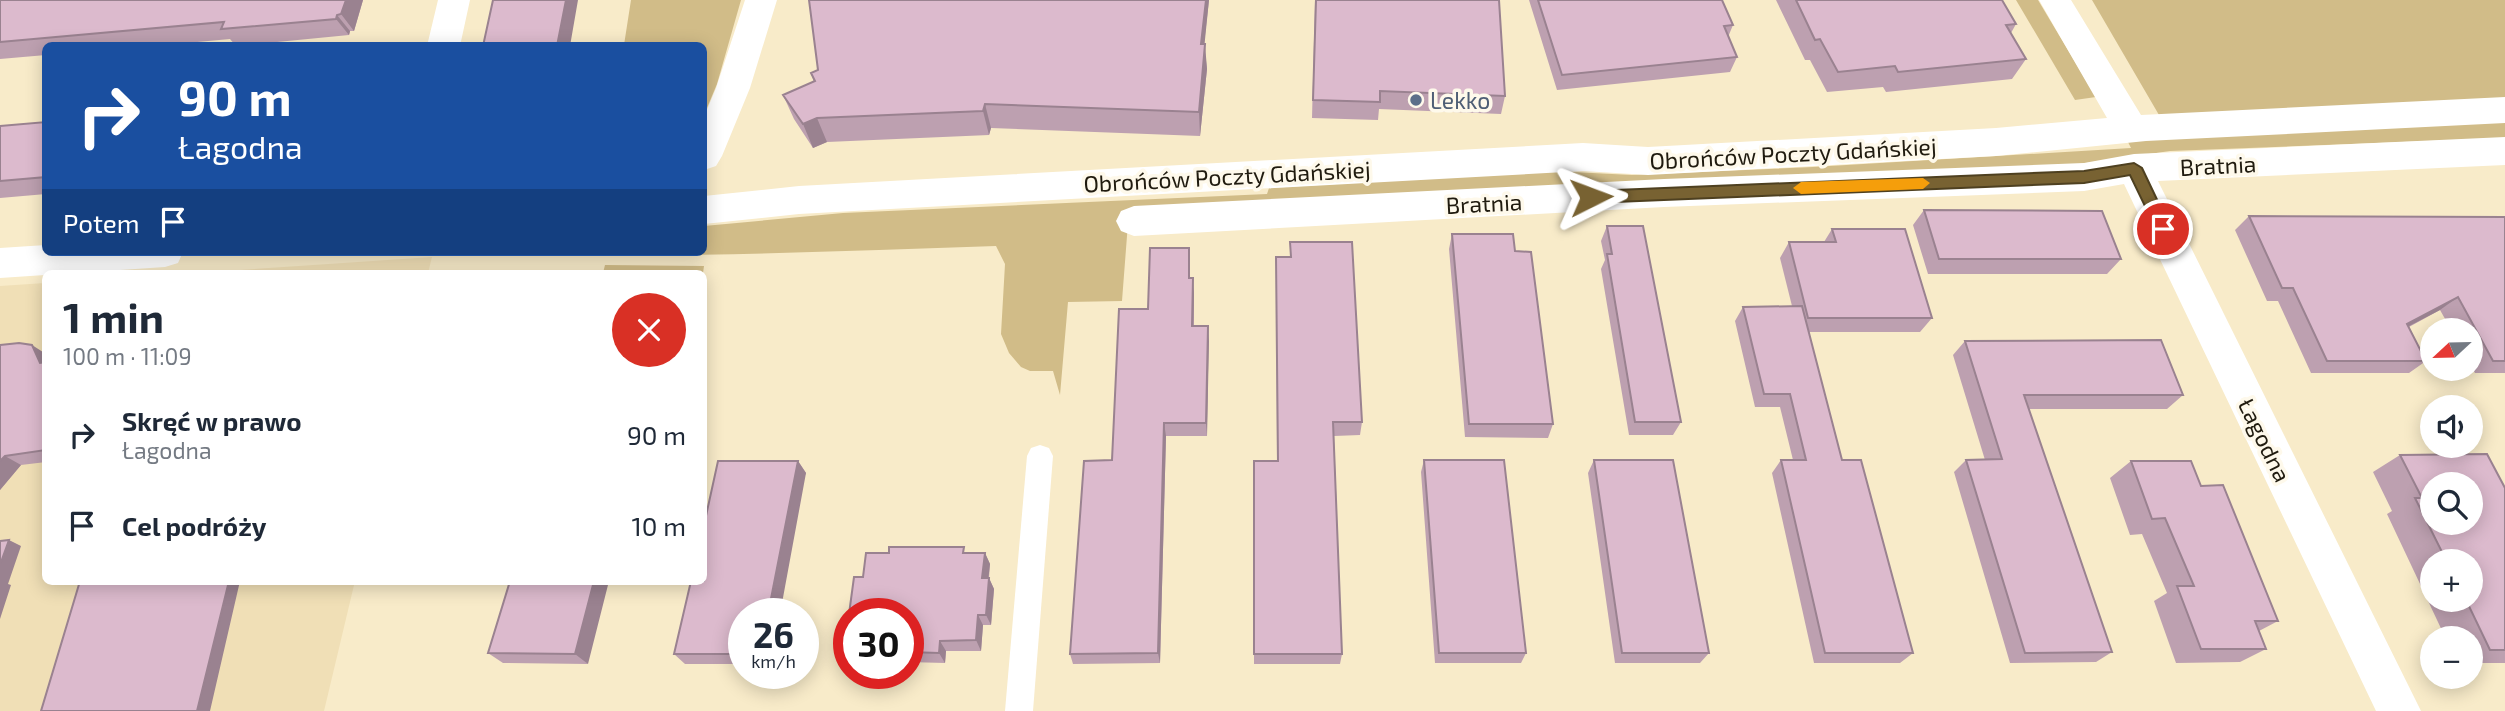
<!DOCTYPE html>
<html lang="pl">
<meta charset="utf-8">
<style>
body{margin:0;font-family:"Exo 2",sans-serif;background:#f2f2f3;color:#1f2937;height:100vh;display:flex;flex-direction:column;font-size:26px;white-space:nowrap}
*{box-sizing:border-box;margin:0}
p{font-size:23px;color:#747a83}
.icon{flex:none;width:38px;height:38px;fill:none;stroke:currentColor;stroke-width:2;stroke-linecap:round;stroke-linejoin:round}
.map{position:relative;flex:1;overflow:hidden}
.panel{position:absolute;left:42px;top:270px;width:665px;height:315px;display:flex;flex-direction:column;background:#fff;border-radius:10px;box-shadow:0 4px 18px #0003}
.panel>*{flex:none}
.guide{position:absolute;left:42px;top:42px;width:665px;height:214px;border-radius:10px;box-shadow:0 4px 18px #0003;background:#1a4fa0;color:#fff;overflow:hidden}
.needle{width:46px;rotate:248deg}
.tools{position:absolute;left:2420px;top:318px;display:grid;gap:14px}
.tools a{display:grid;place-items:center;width:63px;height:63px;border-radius:50%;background:#fff;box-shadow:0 4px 18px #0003;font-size:35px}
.speed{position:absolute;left:728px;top:598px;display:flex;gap:14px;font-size:35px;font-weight:700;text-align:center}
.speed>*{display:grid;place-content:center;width:91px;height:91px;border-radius:50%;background:#fff;box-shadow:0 4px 18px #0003;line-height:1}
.speed small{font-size:18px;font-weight:400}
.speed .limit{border:10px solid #d22;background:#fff;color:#111}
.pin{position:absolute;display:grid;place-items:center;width:60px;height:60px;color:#fff;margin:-30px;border:4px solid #fff;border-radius:50%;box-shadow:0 2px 7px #0007}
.me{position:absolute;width:77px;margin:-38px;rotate:87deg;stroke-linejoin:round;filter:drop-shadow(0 0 5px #0008)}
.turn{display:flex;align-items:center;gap:24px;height:147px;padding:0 21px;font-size:32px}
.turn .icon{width:91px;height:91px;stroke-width:2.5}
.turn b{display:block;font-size:49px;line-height:60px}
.then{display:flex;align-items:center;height:66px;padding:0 21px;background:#0003;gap:14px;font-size:26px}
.round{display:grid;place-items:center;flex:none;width:74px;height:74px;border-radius:37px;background:#f2f2f3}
.head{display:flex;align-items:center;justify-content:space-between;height:119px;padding:0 21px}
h1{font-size:42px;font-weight:700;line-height:52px}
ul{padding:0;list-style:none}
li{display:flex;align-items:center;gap:21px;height:91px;padding:0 21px}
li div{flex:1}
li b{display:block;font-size:26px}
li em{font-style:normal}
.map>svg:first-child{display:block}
</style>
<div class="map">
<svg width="2505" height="711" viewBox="0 0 2505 711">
<rect width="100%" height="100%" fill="#f8ebc9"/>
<path fill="#f0dfb6" d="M 432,257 L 428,273 L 195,273 Z
M 45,283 L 46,581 L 355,581 L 324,711 L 0,711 L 0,286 Z"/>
<path fill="#d1bc88" d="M 631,0 L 741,0 L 717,84 L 704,115 L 704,46 L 624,45 Z
M 2016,0 L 2038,0 L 2096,97 L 2075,100 Z
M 2092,0 L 2505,0 L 2505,98 L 2159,115 Z
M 2505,117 L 2505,138 L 2170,151 L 2079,164 L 1129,210 L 1122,301 L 1068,302 L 1060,395 L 1053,371 L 1030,371 L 1021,367 L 1009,353 L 1001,334 L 1005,264 L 996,246 C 867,250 739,256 610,255 L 611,252 L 704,252 L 704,226 L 843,213 L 1267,194 L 1269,188 L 1553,171 L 1632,175 L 1813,167 L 2131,148 L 2124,134 Z
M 605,265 L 704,266 L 703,273 L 603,273 Z"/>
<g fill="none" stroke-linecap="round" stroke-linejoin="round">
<path fill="#fff" fill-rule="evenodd" d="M 1040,445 L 1049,448 L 1053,456 L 1033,711 L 1005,711 L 1027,456 L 1031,448 Z"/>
<path fill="#fff" fill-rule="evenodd" d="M 438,0 L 470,0 L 460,46 L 427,46 Z
M 745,0 L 777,0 L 750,88 L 722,156 L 716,166 L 704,170 L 704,117 L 716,88 Z
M 2039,0 L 2071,0 L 2141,115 L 2505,97 L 2505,123 L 2146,141 L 1996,156 L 1648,175 L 1583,171 L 799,214 L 704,224 L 704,196 L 799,186 L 1583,143 L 1648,147 L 1996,128 L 2107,118 Z
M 2505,137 L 2505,165 L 2158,181 L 2421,711 L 2376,711 L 2124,184 L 2084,191 L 1664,207 L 1134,236 L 1121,231 L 1116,221 L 1121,211 L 1134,206 L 1664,179 L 2084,163 L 2134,154 Z
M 46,245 L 46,252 L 183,252 L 178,263 L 165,267 L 0,278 L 0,248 Z"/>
</g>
<path fill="#bda0b0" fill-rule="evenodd" d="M 0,0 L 363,0 L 354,31 L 350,31 L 349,35 L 236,46 L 230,39 L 154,46 L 46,46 L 46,55 L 0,59 Z
M 809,0 L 1209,0 L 1204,44 L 1207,69 L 1200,136 L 991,128 L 989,135 L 827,142 L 813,148 L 794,119 L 783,95 L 814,82 L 811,73 L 818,70 Z
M 1315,0 L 1505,96 L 1501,114 L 1379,109 L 1378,120 L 1312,118 Z
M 1529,0 L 1722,0 L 1733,25 L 1728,37 L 1737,57 L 1730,72 L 1557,90 Z
M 1776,0 L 2002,0 L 2016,24 L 2011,33 L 2026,59 L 2012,79 L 1886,92 L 1883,87 L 1827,92 L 1810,60 L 1805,60 Z
M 46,122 L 46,194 L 0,198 L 0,126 Z
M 1924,210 L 2121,259 L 2107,274 L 1928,274 L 1913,225 Z
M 2249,216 L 2505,217 L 2505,373 L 2475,373 L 2471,366 L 2471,331 L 2452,331 L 2440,310 L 2409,327 L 2426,361 L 2409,373 L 2311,373 L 2278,301 L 2267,301 L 2235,230 Z
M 1607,226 L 1681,422 L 1673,435 L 1629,435 L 1601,269 L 1605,260 L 1601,241 Z
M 1832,229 L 1932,318 L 1920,332 L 1809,332 L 1842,460 L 1913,653 L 1900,663 L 1814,663 L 1772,473 L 1781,460 L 1793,460 L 1780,407 L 1755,407 L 1735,321 L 1743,307 L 1792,306 L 1780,258 L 1789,242 L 1824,242 Z
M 1452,234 L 1515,251 L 1553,424 L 1548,438 L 1465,437 L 1449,249 Z
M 1290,242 L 1362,422 L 1360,435 L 1334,436 L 1342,654 L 1340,664 L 1254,664 L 1254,461 L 1277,461 L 1276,272 L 1290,257 Z
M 1190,263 L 1190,278 L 1194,293 L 1194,326 L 1208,326 L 1207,436 L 1166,436 L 1160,663 L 1073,664 L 1070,654 L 1112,460 L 1148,309 Z
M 1965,341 L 2183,395 L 2167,409 L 2028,409 L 2112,652 L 2096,662 L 2010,663 L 1954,472 L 1966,460 L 1985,460 L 1953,355 Z
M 0,345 L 46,354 L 46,462 L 21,465 L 0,490 Z
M 2400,455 L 2505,488 L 2505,663 L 2471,663 L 2471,639 L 2446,639 L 2387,514 L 2392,511 L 2373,472 ZM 2432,562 L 2471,562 L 2471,600 L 2432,600 Z
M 1424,460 L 1526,653 L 1521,663 L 1435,663 L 1421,472 Z
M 1594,460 L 1709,653 L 1700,663 L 1615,663 L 1588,473 Z
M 798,461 L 806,473 L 744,614 L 744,664 L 685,664 L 674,654 Z
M 2131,461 L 2201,486 L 2278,621 L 2259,631 L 2266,649 L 2240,662 L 2176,663 L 2154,601 L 2167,593 L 2142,534 L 2130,535 L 2110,478 Z
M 967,553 L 985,553 L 990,564 L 989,578 L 994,589 L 991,625 L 983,625 L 981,651 L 946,651 L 945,663 L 908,662 L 908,614 L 863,577 Z
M 510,581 L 588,664 L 503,663 L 488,653 Z"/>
<path fill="#9a8290" d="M 346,0 L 363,0 L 354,31 L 341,14 Z
M 566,0 L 578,0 L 570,46 L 557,46 Z
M 1206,0 L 1209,0 L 1202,69 L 1201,44 Z
M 337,15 L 350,31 L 349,35 L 336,19 Z
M 1205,44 L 1207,69 L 1200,136 L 1199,112 Z
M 985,104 L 991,128 L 989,135 L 983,111 Z
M 817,118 L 827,142 L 813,148 L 803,124 Z
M 1189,248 L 1190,263 L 1190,292 L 1189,278 Z
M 1193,278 L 1194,293 L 1193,341 L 1192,326 Z
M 2458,297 L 2440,310 L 2390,336 L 2407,324 Z
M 1208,326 L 1209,341 L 1207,436 L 1206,423 Z
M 32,345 L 46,354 L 46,367 L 40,363 Z
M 1164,423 L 1166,436 L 1160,663 L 1158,653 Z
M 5,456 L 21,465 L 0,490 L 0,461 Z
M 798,461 L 806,473 L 780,614 L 768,614 Z
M 9,540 L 21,546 L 8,584 L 11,585 L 0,619 L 0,565 Z
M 985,553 L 990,564 L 987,590 L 982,578 Z
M 989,578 L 994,589 L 991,625 L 986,615 Z
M 229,581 L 240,581 L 210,711 L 197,711 Z
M 594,581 L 609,581 L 588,664 L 575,654 Z
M 978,615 L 983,625 L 981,651 L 976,640 Z
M 940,641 L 946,651 L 945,663 L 939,653 Z"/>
<path fill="#dcbacd" stroke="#9a8290" stroke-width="2" fill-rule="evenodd" d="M 0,0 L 346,0 L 341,14 L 337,15 L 336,19 L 221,29 L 224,22 L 0,42 Z
M 493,0 L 566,0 L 557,46 L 483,46 Z
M 809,0 L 1206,0 L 1201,44 L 1205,44 L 1199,112 L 985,104 L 983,111 L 817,118 L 803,124 L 783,95 L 815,81 L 811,73 L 818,70 Z
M 1316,0 L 1499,0 L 1505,96 L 1380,91 L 1380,102 L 1313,100 Z
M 1538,0 L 1722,0 L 1733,25 L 1724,26 L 1737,57 L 1562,75 Z
M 1796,0 L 2002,0 L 2016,24 L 2006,25 L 2026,59 L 1898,72 L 1895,66 L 1838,72 L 1820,39 L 1815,40 Z
M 46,122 L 46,177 L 0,181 L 0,126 Z
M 1924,210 L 2102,211 L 2121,259 L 1939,259 Z
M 2249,216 L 2505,217 L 2505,361 L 2493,361 L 2458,297 L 2407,324 L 2426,361 L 2327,361 L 2293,288 L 2282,288 Z
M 1607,226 L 1643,226 L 1681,422 L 1635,422 L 1607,254 L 1612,254 Z
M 1832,229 L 1905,229 L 1932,318 L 1808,318 L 1789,242 L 1836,242 Z
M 1452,234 L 1513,234 L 1515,251 L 1531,252 L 1553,424 L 1469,424 Z
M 1290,242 L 1352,242 L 1362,422 L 1333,422 L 1342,654 L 1254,654 L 1254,461 L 1278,461 L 1276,257 L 1291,257 Z
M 1150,248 L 1189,248 L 1189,278 L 1193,278 L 1192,326 L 1208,326 L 1206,423 L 1164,423 L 1158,653 L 1070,654 L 1084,461 L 1112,460 L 1119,309 L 1148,309 Z
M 1802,306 L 1842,460 L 1861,460 L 1913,653 L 1825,653 L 1781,460 L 1806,460 L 1790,394 L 1764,394 L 1743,307 Z
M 2161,340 L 2183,395 L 2024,395 L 2112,652 L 2025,653 L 1966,460 L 2002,459 L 1965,341 Z
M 19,343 L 32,345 L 40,363 L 46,362 L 46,450 L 5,456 L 0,461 L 0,345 Z
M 2487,454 L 2505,488 L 2505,650 L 2490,650 L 2466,600 L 2471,600 L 2471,562 L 2447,562 L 2415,498 L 2422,498 L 2400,455 ZM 2432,485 L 2471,485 L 2471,523 L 2432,523 Z
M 1424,460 L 1504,460 L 1526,653 L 1439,653 Z
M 1594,460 L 1673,460 L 1709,653 L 1622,653 Z
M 718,461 L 798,461 L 768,614 L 744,614 L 744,654 L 674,654 L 691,581 L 704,581 L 704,525 Z
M 2131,461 L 2191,461 L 2201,486 L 2223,485 L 2278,621 L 2255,621 L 2266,649 L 2201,649 L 2177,586 L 2194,586 L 2165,518 L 2152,519 Z
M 9,540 L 0,565 L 0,541 Z
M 889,547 L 964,547 L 963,553 L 985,553 L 982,578 L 989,578 L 986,615 L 978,615 L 976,640 L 940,641 L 939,653 L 908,652 L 908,614 L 849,614 L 854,577 L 863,577 L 866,553 L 889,553 Z
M 80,581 L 229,581 L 197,711 L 41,711 Z
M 510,581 L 594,581 L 575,654 L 488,653 Z"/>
<path fill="#786232" stroke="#4e4020" stroke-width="2" d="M 2134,163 L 2142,168 L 2171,229 L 2168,233 L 2158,233 L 2130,175 L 2084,183 L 1591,203 L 1583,197 L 1591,191 L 2084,171 Z"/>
<path fill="#f59e0b" d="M 1923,178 L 1930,183 L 1923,189 L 1801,194 L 1793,188 L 1801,182 Z"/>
<circle fill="#5c6f8a" stroke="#fef9eb" stroke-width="2.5" cx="1416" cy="100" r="7"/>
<g text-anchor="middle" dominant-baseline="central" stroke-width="7" stroke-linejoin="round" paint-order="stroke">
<g font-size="23" fill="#4e5e75" stroke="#fef9eb" text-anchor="start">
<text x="1430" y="100">Lekko</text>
</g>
<g font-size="23" fill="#201b0f" stroke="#fef9eb">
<text transform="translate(1793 153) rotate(-3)">Obrońców Poczty Gdańskiej</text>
<text transform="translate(2218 165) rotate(-3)">Bratnia</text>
<text transform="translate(1227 176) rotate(-3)">Obrońców Poczty Gdańskiej</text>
<text transform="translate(1484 203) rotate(-3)">Bratnia</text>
<text transform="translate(2265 440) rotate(64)">Łagodna</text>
</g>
</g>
</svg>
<div class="tools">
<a><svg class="needle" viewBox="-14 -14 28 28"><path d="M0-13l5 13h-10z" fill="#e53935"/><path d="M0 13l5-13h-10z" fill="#747a83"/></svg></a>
<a><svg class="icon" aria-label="sound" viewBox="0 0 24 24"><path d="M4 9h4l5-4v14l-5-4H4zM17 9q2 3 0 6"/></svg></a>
<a><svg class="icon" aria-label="search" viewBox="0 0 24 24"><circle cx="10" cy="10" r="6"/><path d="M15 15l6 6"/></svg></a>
<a>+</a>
<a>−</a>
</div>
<div class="speed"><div>26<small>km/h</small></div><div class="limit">30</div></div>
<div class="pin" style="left:2163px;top:229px;background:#d93025"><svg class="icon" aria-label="arrive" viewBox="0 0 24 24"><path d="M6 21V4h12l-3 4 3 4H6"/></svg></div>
<svg class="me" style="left:1591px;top:197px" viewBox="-20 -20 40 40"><path d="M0-17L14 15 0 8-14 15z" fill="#786232" stroke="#fff" stroke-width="4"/></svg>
<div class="guide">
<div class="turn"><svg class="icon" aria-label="right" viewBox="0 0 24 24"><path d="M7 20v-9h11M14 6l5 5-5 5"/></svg><div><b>90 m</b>Łagodna</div></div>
<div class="then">Potem<svg class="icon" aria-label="arrive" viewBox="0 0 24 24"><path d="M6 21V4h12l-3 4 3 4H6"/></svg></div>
</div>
<section class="panel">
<div class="head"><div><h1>1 min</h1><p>100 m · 11:09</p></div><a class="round" style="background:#d93025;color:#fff"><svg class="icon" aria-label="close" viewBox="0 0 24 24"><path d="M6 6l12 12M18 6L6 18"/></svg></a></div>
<ul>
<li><svg class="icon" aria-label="right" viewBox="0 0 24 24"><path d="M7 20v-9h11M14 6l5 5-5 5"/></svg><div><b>Skręć w prawo</b><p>Łagodna</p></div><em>90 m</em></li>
<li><svg class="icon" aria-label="arrive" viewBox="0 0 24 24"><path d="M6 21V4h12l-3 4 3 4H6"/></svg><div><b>Cel podróży</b></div><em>10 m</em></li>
</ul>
</section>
</div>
